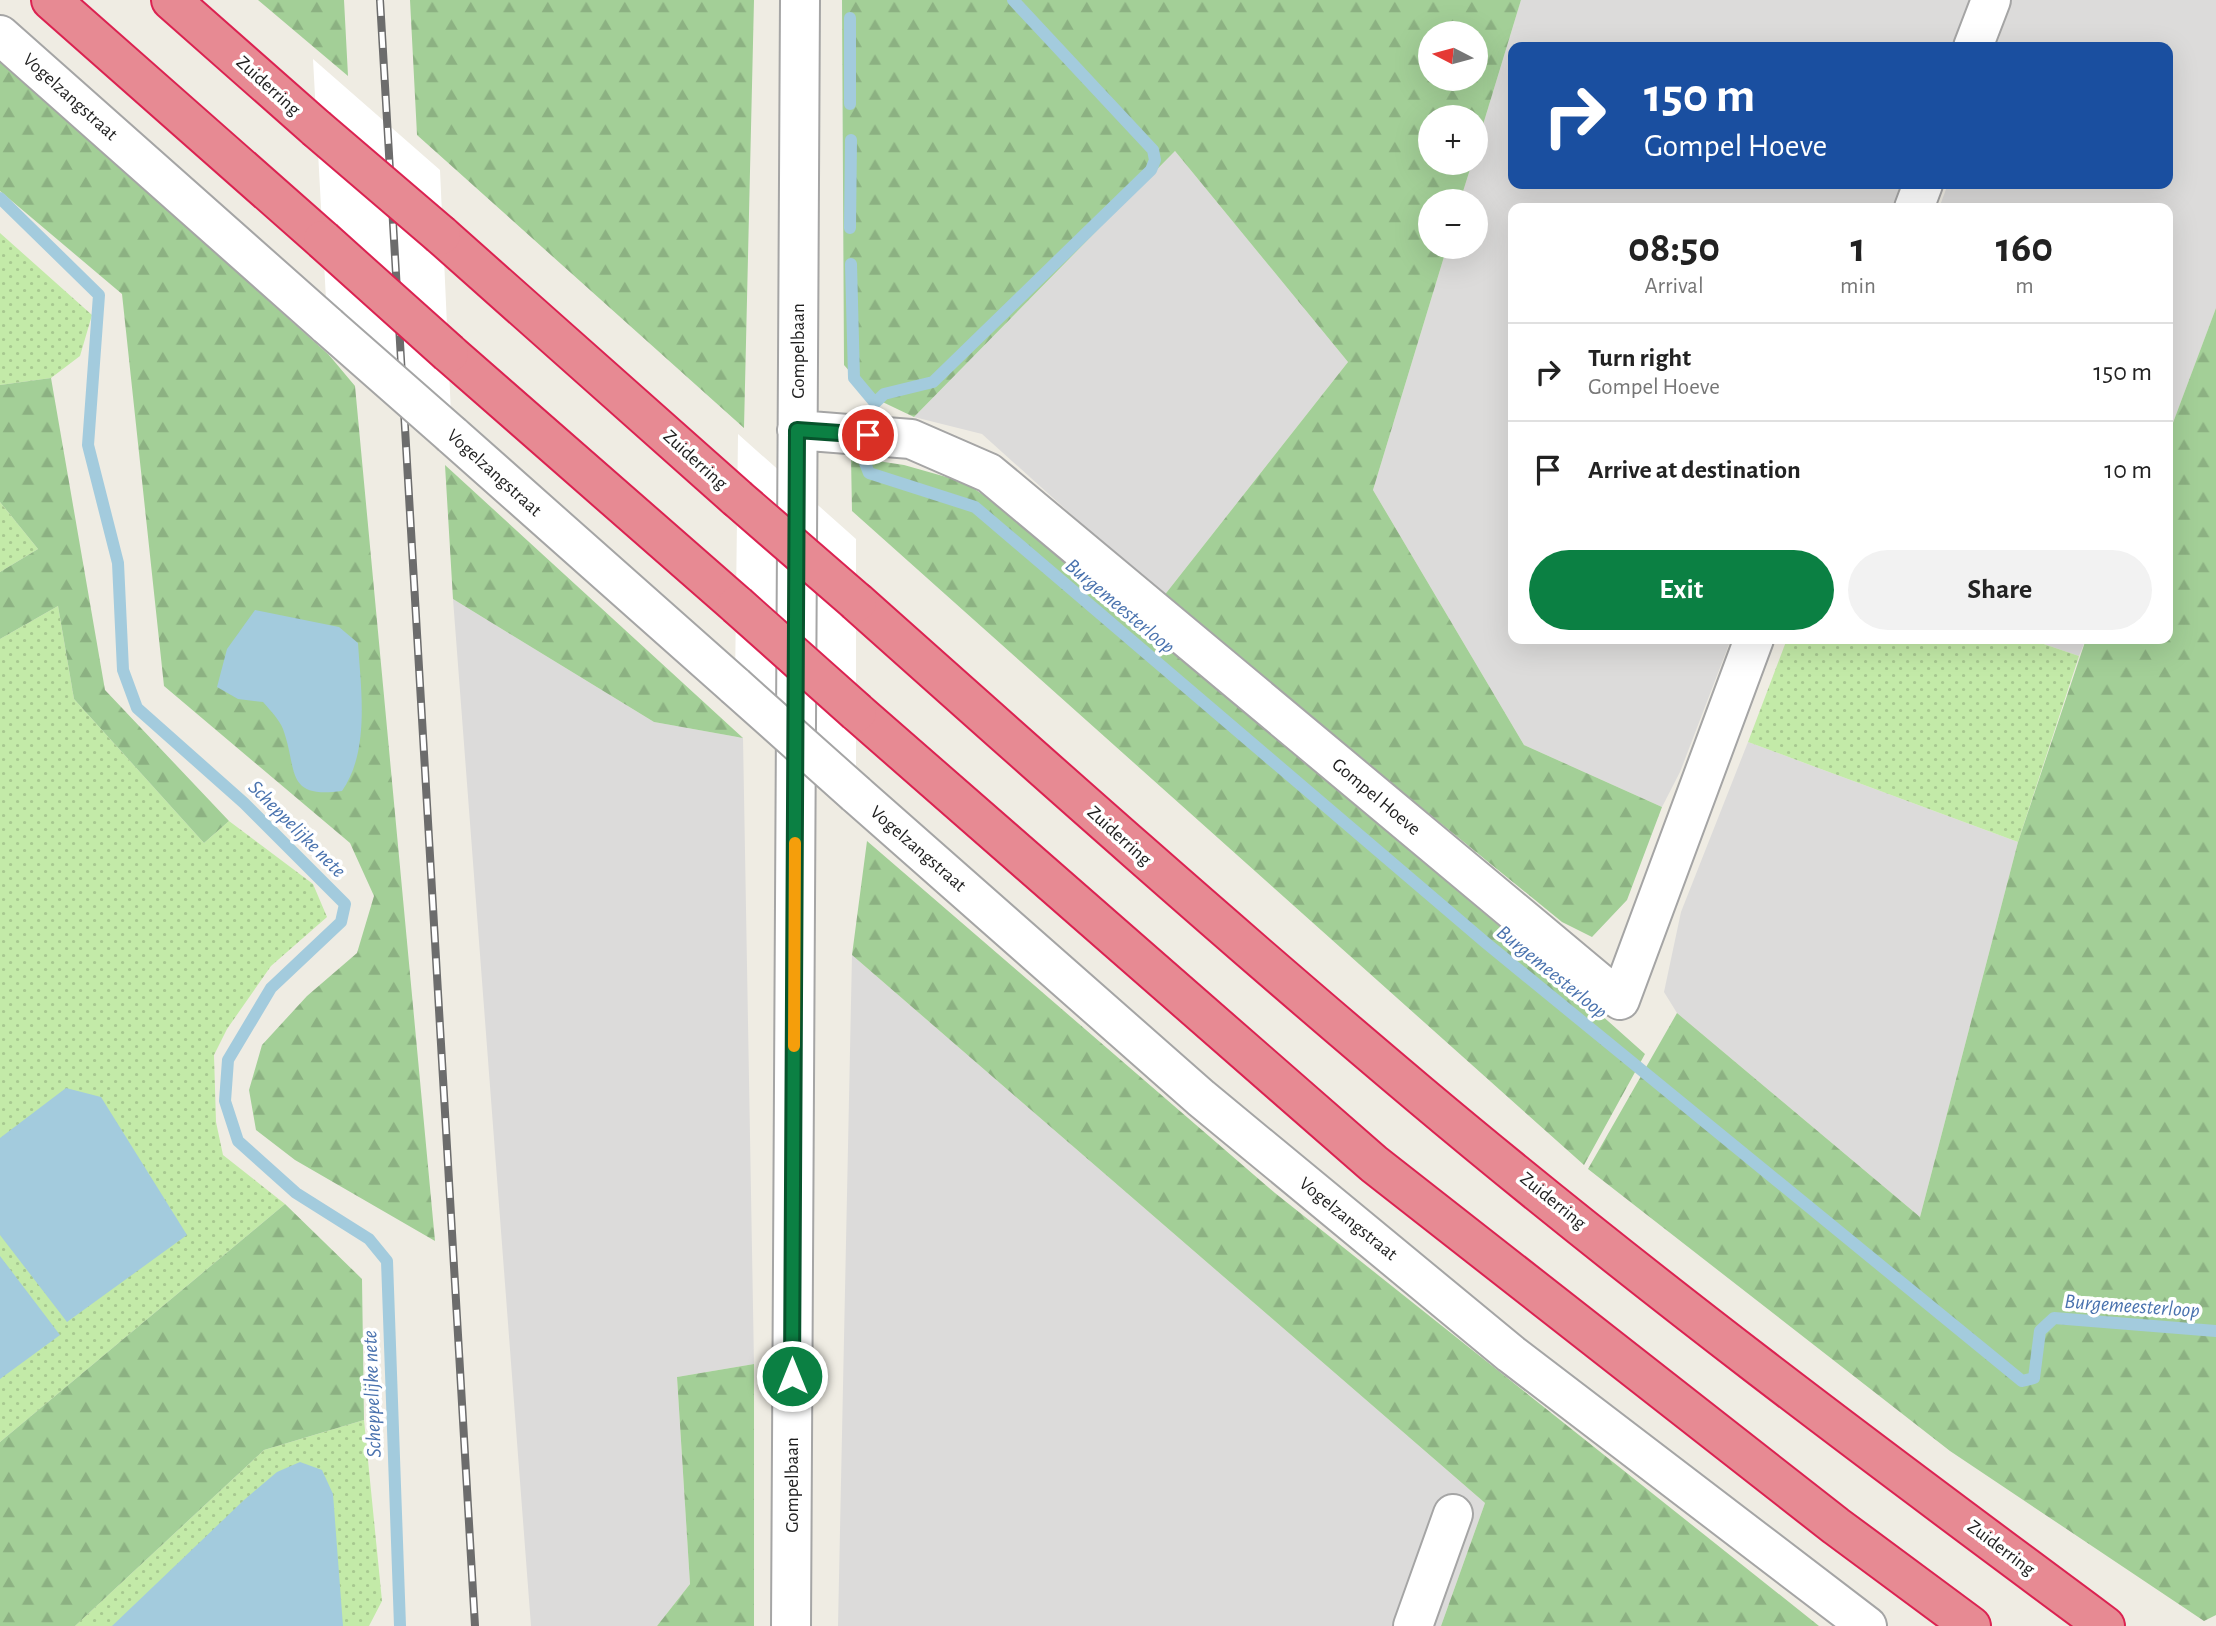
<!DOCTYPE html>
<meta charset="utf-8">
<style>
body{margin:0;font-family:"Alegreya Sans",sans-serif;background:#f2f2f2;color:#222;height:100vh;display:flex;flex-direction:column;font-size:26px;white-space:nowrap}
*{box-sizing:border-box;margin:0}
p{font-size:23px;color:#767676}
.icon{flex:none;width:38px;height:38px;fill:none;stroke:currentColor;stroke-width:2;stroke-linecap:round;stroke-linejoin:round}
.map{position:relative;flex:1;overflow:hidden}
.details{position:absolute;left:1508px;top:203px;width:665px;height:441px;display:flex;flex-direction:column;background:#fff;border-radius:14px;box-shadow:0 7px 28px #0002}
.details>*{flex:none}
.hud{position:absolute;left:1508px;top:42px;width:665px;height:147px;border-radius:14px;box-shadow:0 7px 28px #0002;background:#1a4fa0;color:#fff;overflow:hidden}
.needle{width:46px;rotate:276deg}
.buttons{position:absolute;left:1418px;top:21px;display:grid;gap:14px}
.buttons a{display:grid;place-items:center;width:70px;height:70px;border-radius:50%;background:#fff;box-shadow:0 7px 28px #0002;font-size:35px}
.pin{position:absolute;display:grid;place-items:center;width:60px;height:60px;color:#fff;margin:-30px;border:4px solid #fff;border-radius:50%;box-shadow:0 2px 7px #0007}
.me{position:absolute;width:77px;margin:-38px;rotate:0deg;stroke-linejoin:round;filter:drop-shadow(0 0 5px #0008)}
.turn{display:flex;align-items:center;gap:24px;height:147px;padding:0 21px;font-size:32px}
.turn .icon{width:91px;height:91px;stroke-width:2.5}
.turn b{display:block;font-size:49px;line-height:60px}
.eta{display:flex;justify-content:space-evenly;align-items:center;height:119px;text-align:center}
.eta b{font-size:42px;font-weight:700;line-height:49px}
.action{display:flex;gap:14px;margin-top:auto;padding:14px 21px}
.action a{flex:1;height:80px;border-radius:42px;background:#0b8043;color:#fff;font-size:28px;font-weight:700;line-height:80px;text-align:center}
.action a+a{background:#f2f2f2;color:#222}
ul{padding:0;list-style:none}
li{display:flex;align-items:center;gap:21px;height:98px;padding:0 21px;border-top:2px solid #e0e0e0}
li div{flex:1}
li b{display:block;font-size:26px}
li em{font-style:normal}
.map>svg:first-child{display:block}
</style>
<div class="map">
<svg width="2216" height="1626" viewBox="0 0 2216 1626">
<defs>
<pattern id="grass-dots" width="8" height="8" patternUnits="userSpaceOnUse" patternTransform="scale(1.75)"><rect width="8" height="8" fill="#c3eaa8"/><path d="M2 2h.1M6 6h.1" fill="none" stroke="#a7c890" stroke-width="1.8" stroke-linecap="round"/></pattern>
<pattern id="forest-firs" width="22" height="20" patternUnits="userSpaceOnUse" patternTransform="scale(1.75)"><rect width="22" height="20" fill="#a3cf97"/><path d="M5 1l3.5 6h-7zM16 11l3.5 6h-7z" fill="#8cb182"/></pattern>
</defs>
<rect width="100%" height="100%" fill="#efece3"/>
<path fill="#dcdbda" d="M 1521,0 L 1973,0 L 1955,47 L 1514,47 L 1514,184 L 1903,184 L 1894,208 L 1514,208 L 1514,639 L 1731,639 L 1680,772 L 1662,807 L 1524,745 L 1373,490 L 1447,247 L 1475,247 L 1475,201 L 1460,201 L 1472,163 L 1475,163 L 1475,151 Z
M 2012,0 L 2216,0 L 2216,308 L 2168,436 L 2168,208 L 1939,208 L 1948,184 L 2168,184 L 2168,47 L 1996,47 Z
M 1175,151 L 1348,362 L 1163,597 L 982,434 L 914,417 Z
M 453,599 L 654,722 L 743,738 L 754,1364 L 677,1377 L 690,1584 L 657,1626 L 531,1626 Z
M 2029,639 L 2086,639 L 2079,656 Z
M 1748,742 L 2018,842 L 1920,1217 L 1677,1013 L 1664,992 L 1681,912 Z
M 852,955 L 1485,1503 L 1441,1626 L 838,1626 Z"/>
<path fill="url(#grass-dots)" d="M 0,233 L 92,315 L 80,356 L 51,378 L 0,385 Z
M 0,502 L 38,549 L 0,572 Z
M 58,606 L 74,699 L 204,843 L 229,821 L 313,884 L 327,917 L 271,966 L 227,1029 L 214,1055 L 216,1122 L 223,1155 L 285,1204 L 0,1442 L 0,639 Z
M 1787,639 L 2029,639 L 2079,656 L 2018,842 L 1748,742 Z
M 364,1420 L 382,1601 L 369,1626 L 75,1626 L 264,1450 Z"/>
<path fill="url(#forest-firs)" fill-rule="evenodd" d="M 258,0 L 344,0 L 348,76 Z
M 410,0 L 754,0 L 744,428 L 417,135 Z
M 842,0 L 1521,0 L 1475,151 L 1475,117 L 1430,117 L 1430,163 L 1472,163 L 1460,201 L 1430,201 L 1430,247 L 1447,247 L 1373,490 L 1524,745 L 1662,807 L 1627,900 L 1592,937 L 1562,922 L 1163,597 L 1348,362 L 1175,151 L 914,417 L 872,397 L 844,365 ZM 1430,33 L 1475,33 L 1475,79 L 1430,79 Z
M 0,60 L 329,355 L 355,386 L 435,1241 L 295,1160 L 256,1130 L 249,1090 L 262,1045 L 307,996 L 357,953 L 374,896 L 350,843 L 164,686 L 122,294 L 0,191 Z
M 2216,308 L 2216,1615 L 2204,1621 L 1950,1451 L 1588,1169 L 1677,1013 L 1920,1217 L 2018,842 L 2086,639 L 2168,639 L 2168,436 Z
M 51,378 L 105,690 L 229,821 L 204,843 L 74,699 L 58,606 L 0,639 L 0,572 L 38,549 L 0,502 L 0,385 Z
M 851,457 L 904,465 L 964,482 L 1000,506 L 1535,956 L 1645,1054 L 1584,1165 L 852,511 Z
M 445,465 L 743,738 L 654,722 L 453,599 Z
M 867,841 L 1275,1193 L 1819,1626 L 1441,1626 L 1485,1503 L 852,955 Z
M 285,1204 L 362,1279 L 364,1420 L 264,1450 L 75,1626 L 0,1626 L 0,1442 Z
M 754,1364 L 754,1626 L 657,1626 L 690,1584 L 677,1377 Z"/>
<path fill="#a3cbdd" d="M 255,610 L 339,627 L 358,643 C 361,690 370,751 342,791 C 284,799 298,770 283,729 C 279,719 270,710 263,702 L 238,699 L 217,687 L 227,649 Z
M 66,1088 L 101,1097 L 187,1235 L 67,1322 L 0,1235 L 0,1138 Z
M 0,1256 L 60,1335 L 0,1379 Z
M 300,1462 L 322,1470 L 333,1494 L 343,1626 L 112,1626 L 244,1500 L 277,1472 Z"/>
<path fill="#fff" d="M 313,59 L 440,170 L 453,459 L 329,355 Z
M 738,434 L 856,539 L 856,794 L 735,686 Z"/>
<g fill="none" stroke-linecap="round" stroke-linejoin="round">
<path stroke="#a3cbdd" stroke-width="12" d="M 850,104 L 850,18
M 0,198 L 99,295 L 88,445 L 118,563 L 123,670 L 137,708 L 244,803 L 345,904 L 341,922 L 271,988 L 228,1060 L 225,1101 L 238,1141 L 296,1193 L 369,1239 L 387,1261 L 400,1626
M 850,228 L 851,140
M 851,264 L 854,378 L 875,403 L 884,394 L 933,382 L 1151,170 L 1155,160 L 1153,150 L 1013,0
M 865,463 L 869,473 L 975,507 L 1486,943 L 2022,1381 L 2034,1378 L 2040,1331 L 2054,1318 L 2216,1331"/>
<g stroke="#a5a5a5" stroke-width="42">
<path id="minor" d="M 0,35 L 328,326
M 1973,47 L 1991,0
M 1914,208 L 1923,184
M 797,430 L 911,439 L 989,473 L 1620,1000 L 1754,639
M 452,435 L 735,686
M 856,794 L 1201,1098 L 1511,1354 L 1867,1626
M 791,1626 L 800,0
M 1413,1626 L 1453,1514"/>
</g>
<g stroke="#db2251" stroke-width="42">
<path id="highway" d="M 51,0 L 323,240
M 171,0 L 316,128
M 441,235 L 737,498
M 449,353 L 737,605
M 857,602 C 1043,768 1228,933 1419,1094 C 1640,1280 1873,1454 2105,1626
M 857,712 L 1374,1164 L 1836,1526 L 1971,1626"/>
</g>
<use href="#minor" stroke="#fff" stroke-width="38"/>
<use href="#highway" stroke="#e78a93" stroke-width="38"/>
<g stroke="#6c6c6c" stroke-width="8">
<path id="rail" d="M 380,0 L 475,1626"/>
</g>
<use href="#rail" stroke="#fff" stroke-width="5" stroke-dasharray="16" stroke-linecap="butt"/>
<g stroke="#a5a5a5" stroke-width="42" stroke-linecap="butt">
<path id="minor-bridge" d="M 328,326 L 452,435
M 735,686 L 856,794"/>
</g>
<g stroke="#db2251" stroke-width="42" stroke-linecap="butt">
<path id="highway-bridge" d="M 316,128 L 441,235
M 323,240 L 449,353
M 737,498 L 857,602
M 737,605 L 857,712"/>
</g>
<use href="#minor-bridge" stroke="#fff" stroke-width="38"/>
<use href="#highway-bridge" stroke="#e78a93" stroke-width="38"/>
</g>
<g fill="none" stroke-linecap="round" stroke-linejoin="round">
<g stroke="#07532c" stroke-width="18">
<path id="route" d="M 792,1376 L 797,430 L 868,435"/>
</g>
<use href="#route" stroke="#0b8043" stroke-width="12"/>
<path stroke="#f59e0b" stroke-width="12" d="M 794,1046 L 795,843"/>
</g>
<g text-anchor="middle" dominant-baseline="central" stroke-width="7" stroke-linejoin="round" paint-order="stroke">
<g font-size="19" fill="#1e1e1e" stroke="#fff">
<text transform="translate(268 86) rotate(42)">Zuiderring</text>
<text transform="translate(70 97) rotate(42)">Vogelzangstraat</text>
<text transform="translate(798 351) rotate(-90)">Gompelbaan</text>
<text transform="translate(695 460) rotate(42)">Zuiderring</text>
<text transform="translate(494 473) rotate(42)">Vogelzangstraat</text>
<text transform="translate(1376 797) rotate(40)">Gompel Hoeve</text>
<text transform="translate(1119 836) rotate(42)">Zuiderring</text>
<text transform="translate(918 849) rotate(41)">Vogelzangstraat</text>
<text transform="translate(1553 1201) rotate(39)">Zuiderring</text>
<text transform="translate(1348 1219) rotate(39)">Vogelzangstraat</text>
<text transform="translate(792 1485) rotate(-90)">Gompelbaan</text>
<text transform="translate(2001 1548) rotate(37)">Zuiderring</text>
</g>
<g font-size="21" font-style="italic" fill="#4972ae" stroke="#fff">
<text transform="translate(1120 606) rotate(40)">Burgemeesterloop</text>
<text transform="translate(297 829) rotate(45)">Scheppelijke nete</text>
<text transform="translate(1552 972) rotate(39)">Burgemeesterloop</text>
<text transform="translate(2132 1306) rotate(4)">Burgemeesterloop</text>
<text transform="translate(372 1394) rotate(-92)">Scheppelijke nete</text>
</g>
</g>
</svg>
<div class="buttons">
<a><svg class="needle" viewBox="-14 -14 28 28"><path d="M0-13l5 13h-10z" fill="#e53935"/><path d="M0 13l5-13h-10z" fill="#767676"/></svg></a>
<a>+</a>
<a>−</a>
</div>
<div class="pin" style="left:868px;top:435px;background:#d93025"><svg class="icon" aria-label="arrive" viewBox="0 0 24 24"><path d="M6 21V4h12l-3 4 3 4H6"/></svg></div>
<svg class="me" style="left:792px;top:1376px" viewBox="-20 -20 40 40"><circle r="17" fill="#0b8043" stroke="#fff" stroke-width="3"/><path d="M0-11L8 9 0 5-8 9z" fill="#fff"/></svg>
<div class="hud">
<div class="turn"><svg class="icon" aria-label="right" viewBox="0 0 24 24"><path d="M7 20v-9h11M14 6l5 5-5 5"/></svg><div><b>150 m</b>Gompel Hoeve</div></div>
</div>
<section class="details">
<div class="eta">
<div><b>08:50</b><p>Arrival</p></div>
<div><b>1</b><p>min</p></div>
<div><b>160</b><p>m</p></div>
</div>
<ul>
<li><svg class="icon" aria-label="right" viewBox="0 0 24 24"><path d="M7 20v-9h11M14 6l5 5-5 5"/></svg><div><b>Turn right</b><p>Gompel Hoeve</p></div><em>150 m</em></li>
<li><svg class="icon" aria-label="arrive" viewBox="0 0 24 24"><path d="M6 21V4h12l-3 4 3 4H6"/></svg><div><b>Arrive at destination</b></div><em>10 m</em></li>
</ul>
<div class="action"><a>Exit</a><a>Share</a></div>
</section>
</div>
